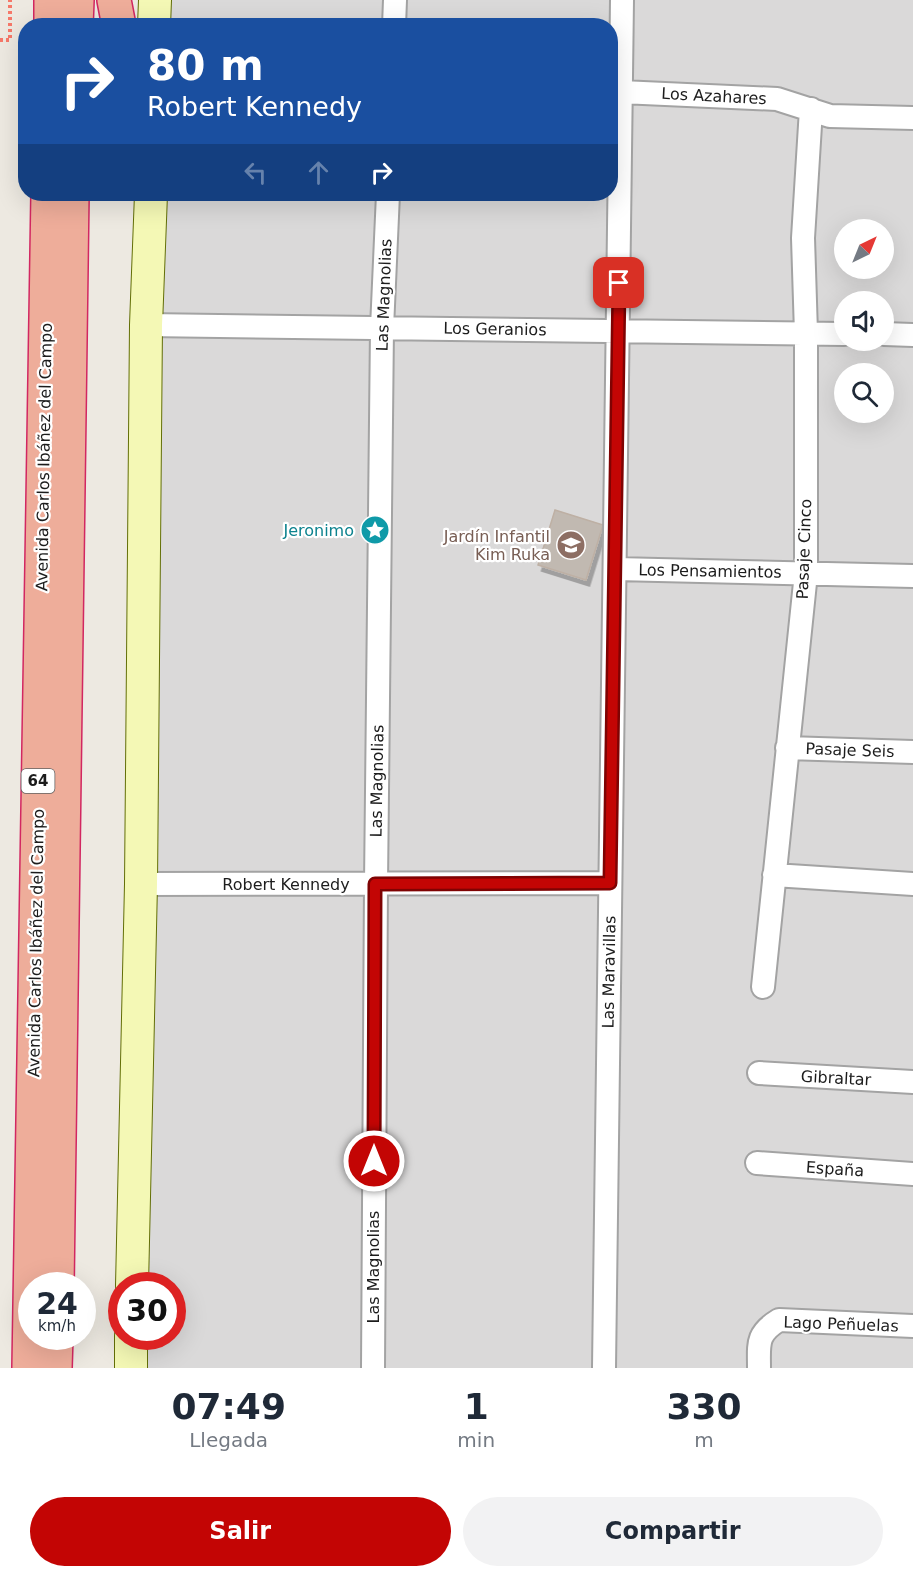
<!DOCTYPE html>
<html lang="es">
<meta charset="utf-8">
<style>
body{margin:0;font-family:"DejaVu Sans",sans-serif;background:#f2f2f3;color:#1f2937;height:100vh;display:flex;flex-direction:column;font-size:22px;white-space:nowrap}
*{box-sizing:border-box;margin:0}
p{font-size:20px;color:#747a83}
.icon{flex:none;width:33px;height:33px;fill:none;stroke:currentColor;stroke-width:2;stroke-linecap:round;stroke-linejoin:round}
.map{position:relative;height:1368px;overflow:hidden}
.sheet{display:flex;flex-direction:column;background:#fff;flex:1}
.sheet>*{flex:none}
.hud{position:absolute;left:18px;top:18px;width:600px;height:183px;border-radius:24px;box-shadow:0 6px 24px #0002;background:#1a4fa0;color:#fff;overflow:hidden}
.needle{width:39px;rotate:43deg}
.buttons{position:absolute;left:834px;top:219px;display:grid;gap:12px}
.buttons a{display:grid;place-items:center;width:60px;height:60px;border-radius:50%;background:#fff;box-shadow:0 6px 24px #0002;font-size:30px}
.speed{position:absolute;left:18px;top:1272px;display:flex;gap:12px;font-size:30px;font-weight:700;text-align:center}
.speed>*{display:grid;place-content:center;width:78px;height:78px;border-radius:50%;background:#fff;box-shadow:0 6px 24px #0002;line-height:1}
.speed small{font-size:15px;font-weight:400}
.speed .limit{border:9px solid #d22;background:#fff;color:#111}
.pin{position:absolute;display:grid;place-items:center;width:51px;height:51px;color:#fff;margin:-26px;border-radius:12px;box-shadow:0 3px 9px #0006}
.me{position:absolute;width:66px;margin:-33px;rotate:0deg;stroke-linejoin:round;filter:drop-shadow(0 0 4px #0008)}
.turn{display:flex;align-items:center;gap:21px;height:126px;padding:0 30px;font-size:27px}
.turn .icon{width:78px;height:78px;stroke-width:2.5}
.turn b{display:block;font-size:42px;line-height:51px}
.lanes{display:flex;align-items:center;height:57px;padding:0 30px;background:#0003;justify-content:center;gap:30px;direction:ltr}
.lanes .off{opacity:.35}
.eta{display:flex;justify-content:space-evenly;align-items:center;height:102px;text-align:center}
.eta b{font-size:36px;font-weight:800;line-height:42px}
.button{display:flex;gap:12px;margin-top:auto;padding:12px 30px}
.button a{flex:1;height:69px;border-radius:36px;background:#c30504;color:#fff;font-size:24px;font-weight:800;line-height:69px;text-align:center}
.button a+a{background:#f2f2f3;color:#1f2937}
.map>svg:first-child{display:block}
</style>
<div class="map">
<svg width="913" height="1368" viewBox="0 0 913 1368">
<defs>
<filter id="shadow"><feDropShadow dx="3.5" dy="6" stdDeviation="0" flood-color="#0004"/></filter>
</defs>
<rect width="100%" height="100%" fill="#ede9e1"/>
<path fill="#dad9d9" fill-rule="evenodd" d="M 165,0 L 913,0 L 913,1368 L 143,1368 L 143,1337 L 172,1336 L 172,1286 L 144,1285 L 160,194 L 610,194 L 610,26 L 163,25 ZM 844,230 L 884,230 L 884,268 L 844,268 ZM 844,302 L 884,302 L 884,340 L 844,340 ZM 844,374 L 884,374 L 884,412 L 844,412 Z"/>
<path fill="#c1b9b1" stroke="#beb0a4" stroke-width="1.5" filter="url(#shadow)" d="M 555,510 L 603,525 L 586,580 L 538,565 Z"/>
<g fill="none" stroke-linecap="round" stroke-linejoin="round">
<g stroke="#a3a3a3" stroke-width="26">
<path id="minor" d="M 394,26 L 395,0
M 621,92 L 777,99 L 830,116 L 913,118
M 146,325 L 844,334
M 884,334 L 913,335
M 616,569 L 913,576
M 787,748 L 913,752
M 774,875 L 913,884
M 141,884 L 610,883
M 763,987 L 806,573 L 806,333 L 803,238 L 811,109
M 759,1073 L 913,1082
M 757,1163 L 913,1174
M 373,1368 L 376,884 L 382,328 L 388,194
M 604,1368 L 622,0
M 759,1368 C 759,1344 756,1334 779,1320 L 913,1326"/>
</g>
<g stroke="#636f07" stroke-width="34">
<path id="secondary" d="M 154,26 L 155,0
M 132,1286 L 141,884 L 146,325 L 151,194
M 131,1368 L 131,1336"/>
</g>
<g stroke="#d22761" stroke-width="36">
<path id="trunk" d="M 114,0 L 119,26
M 51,26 L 51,0
M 76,26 L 77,0
M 57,1286 L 72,194
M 29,1368 L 48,194
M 55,1368 L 56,1336"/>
</g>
<path stroke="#f67869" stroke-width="4" stroke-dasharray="3 3" stroke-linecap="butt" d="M 0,40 L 10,40 L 10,0"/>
<use href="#minor" stroke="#fff" stroke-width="22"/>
<use href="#secondary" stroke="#f4f8b5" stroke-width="32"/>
<use href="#trunk" stroke="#eead9a" stroke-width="33"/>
</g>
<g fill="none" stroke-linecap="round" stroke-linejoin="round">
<g stroke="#7f0303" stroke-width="15">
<path id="route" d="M 374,1161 L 375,884 L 610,883 L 619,283"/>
</g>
<use href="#route" stroke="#c30504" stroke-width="10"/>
</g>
<defs>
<g id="sight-disc" transform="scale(1.5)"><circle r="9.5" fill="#0f9aa8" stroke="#fff"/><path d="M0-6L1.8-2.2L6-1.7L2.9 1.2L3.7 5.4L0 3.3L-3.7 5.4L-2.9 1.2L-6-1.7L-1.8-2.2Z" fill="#fff"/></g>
<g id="school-disc" transform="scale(1.5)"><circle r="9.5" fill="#8d6e63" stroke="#fff"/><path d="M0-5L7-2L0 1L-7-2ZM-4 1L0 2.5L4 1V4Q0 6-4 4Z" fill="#fff"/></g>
</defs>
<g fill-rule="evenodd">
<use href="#sight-disc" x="375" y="530"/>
<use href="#school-disc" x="571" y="545"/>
</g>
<g text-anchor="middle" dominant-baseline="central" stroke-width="4.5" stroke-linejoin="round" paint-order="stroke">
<rect fill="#fff" stroke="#606060" stroke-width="1.5" x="21.5" y="769" width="33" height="24" rx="4.5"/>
<g font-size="15" font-weight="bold" fill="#1c1c1c">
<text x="38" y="781">64</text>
</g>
<g font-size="16" fill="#1c1c1c" stroke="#fff">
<text transform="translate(714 96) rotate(3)">Los Azahares</text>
<text transform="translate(384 295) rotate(-88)">Las Magnolias</text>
<text transform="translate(495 329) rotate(1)">Los Geranios</text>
<text transform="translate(44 457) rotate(-89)">Avenida Carlos Ibáñez del Campo</text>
<text transform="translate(804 549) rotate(-88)">Pasaje Cinco</text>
<text transform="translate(710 571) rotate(1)">Los Pensamientos</text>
<text transform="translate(850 750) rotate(2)">Pasaje Seis</text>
<text transform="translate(377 781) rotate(-89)">Las Magnolias</text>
<text x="286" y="884">Robert Kennedy</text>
<text transform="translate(36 943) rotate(-89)">Avenida Carlos Ibáñez del Campo</text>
<text transform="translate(609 972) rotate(-89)">Las Maravillas</text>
<text transform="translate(836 1078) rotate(3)">Gibraltar</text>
<text transform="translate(835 1169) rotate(4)">España</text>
<text transform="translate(373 1267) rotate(-90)">Las Magnolias</text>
<text transform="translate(841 1324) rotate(2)">Lago Peñuelas</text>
</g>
<g font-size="16" fill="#0d838f" stroke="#fff" text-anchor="end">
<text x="354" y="530">Jeronimo</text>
</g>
<g font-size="16" fill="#785e54" stroke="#fff" text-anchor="end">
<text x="550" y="536">Jardín Infantil<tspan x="550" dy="18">Kim Ruka</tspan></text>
</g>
</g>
</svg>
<div class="buttons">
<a><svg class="needle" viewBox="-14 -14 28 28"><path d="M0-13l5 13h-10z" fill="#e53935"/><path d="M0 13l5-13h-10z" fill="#747a83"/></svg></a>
<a><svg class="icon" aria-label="sound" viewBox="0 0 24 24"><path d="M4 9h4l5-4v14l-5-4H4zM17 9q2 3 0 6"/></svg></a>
<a><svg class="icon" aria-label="search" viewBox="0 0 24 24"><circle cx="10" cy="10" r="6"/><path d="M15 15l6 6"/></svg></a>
</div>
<div class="speed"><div>24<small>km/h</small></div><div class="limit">30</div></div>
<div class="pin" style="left:619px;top:283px;background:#d93025"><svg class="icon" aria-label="arrive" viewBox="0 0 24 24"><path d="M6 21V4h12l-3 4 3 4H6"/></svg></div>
<svg class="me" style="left:374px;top:1161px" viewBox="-20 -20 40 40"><circle r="17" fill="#c30504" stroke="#fff" stroke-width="3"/><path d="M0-11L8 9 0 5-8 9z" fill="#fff"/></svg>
<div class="hud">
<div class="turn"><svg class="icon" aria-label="right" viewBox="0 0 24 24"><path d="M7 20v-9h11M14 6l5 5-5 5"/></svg><div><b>80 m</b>Robert Kennedy</div></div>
<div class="lanes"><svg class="icon off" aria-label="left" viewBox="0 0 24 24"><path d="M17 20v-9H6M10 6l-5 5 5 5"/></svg><svg class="icon off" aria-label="ahead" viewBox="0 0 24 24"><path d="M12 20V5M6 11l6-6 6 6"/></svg><svg class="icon" aria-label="right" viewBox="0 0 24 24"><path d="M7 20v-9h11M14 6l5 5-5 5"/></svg></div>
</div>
</div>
<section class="sheet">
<div class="eta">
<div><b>07:49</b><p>Llegada</p></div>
<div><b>1</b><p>min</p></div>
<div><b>330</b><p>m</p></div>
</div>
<div class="button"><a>Salir</a><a>Compartir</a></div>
</section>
